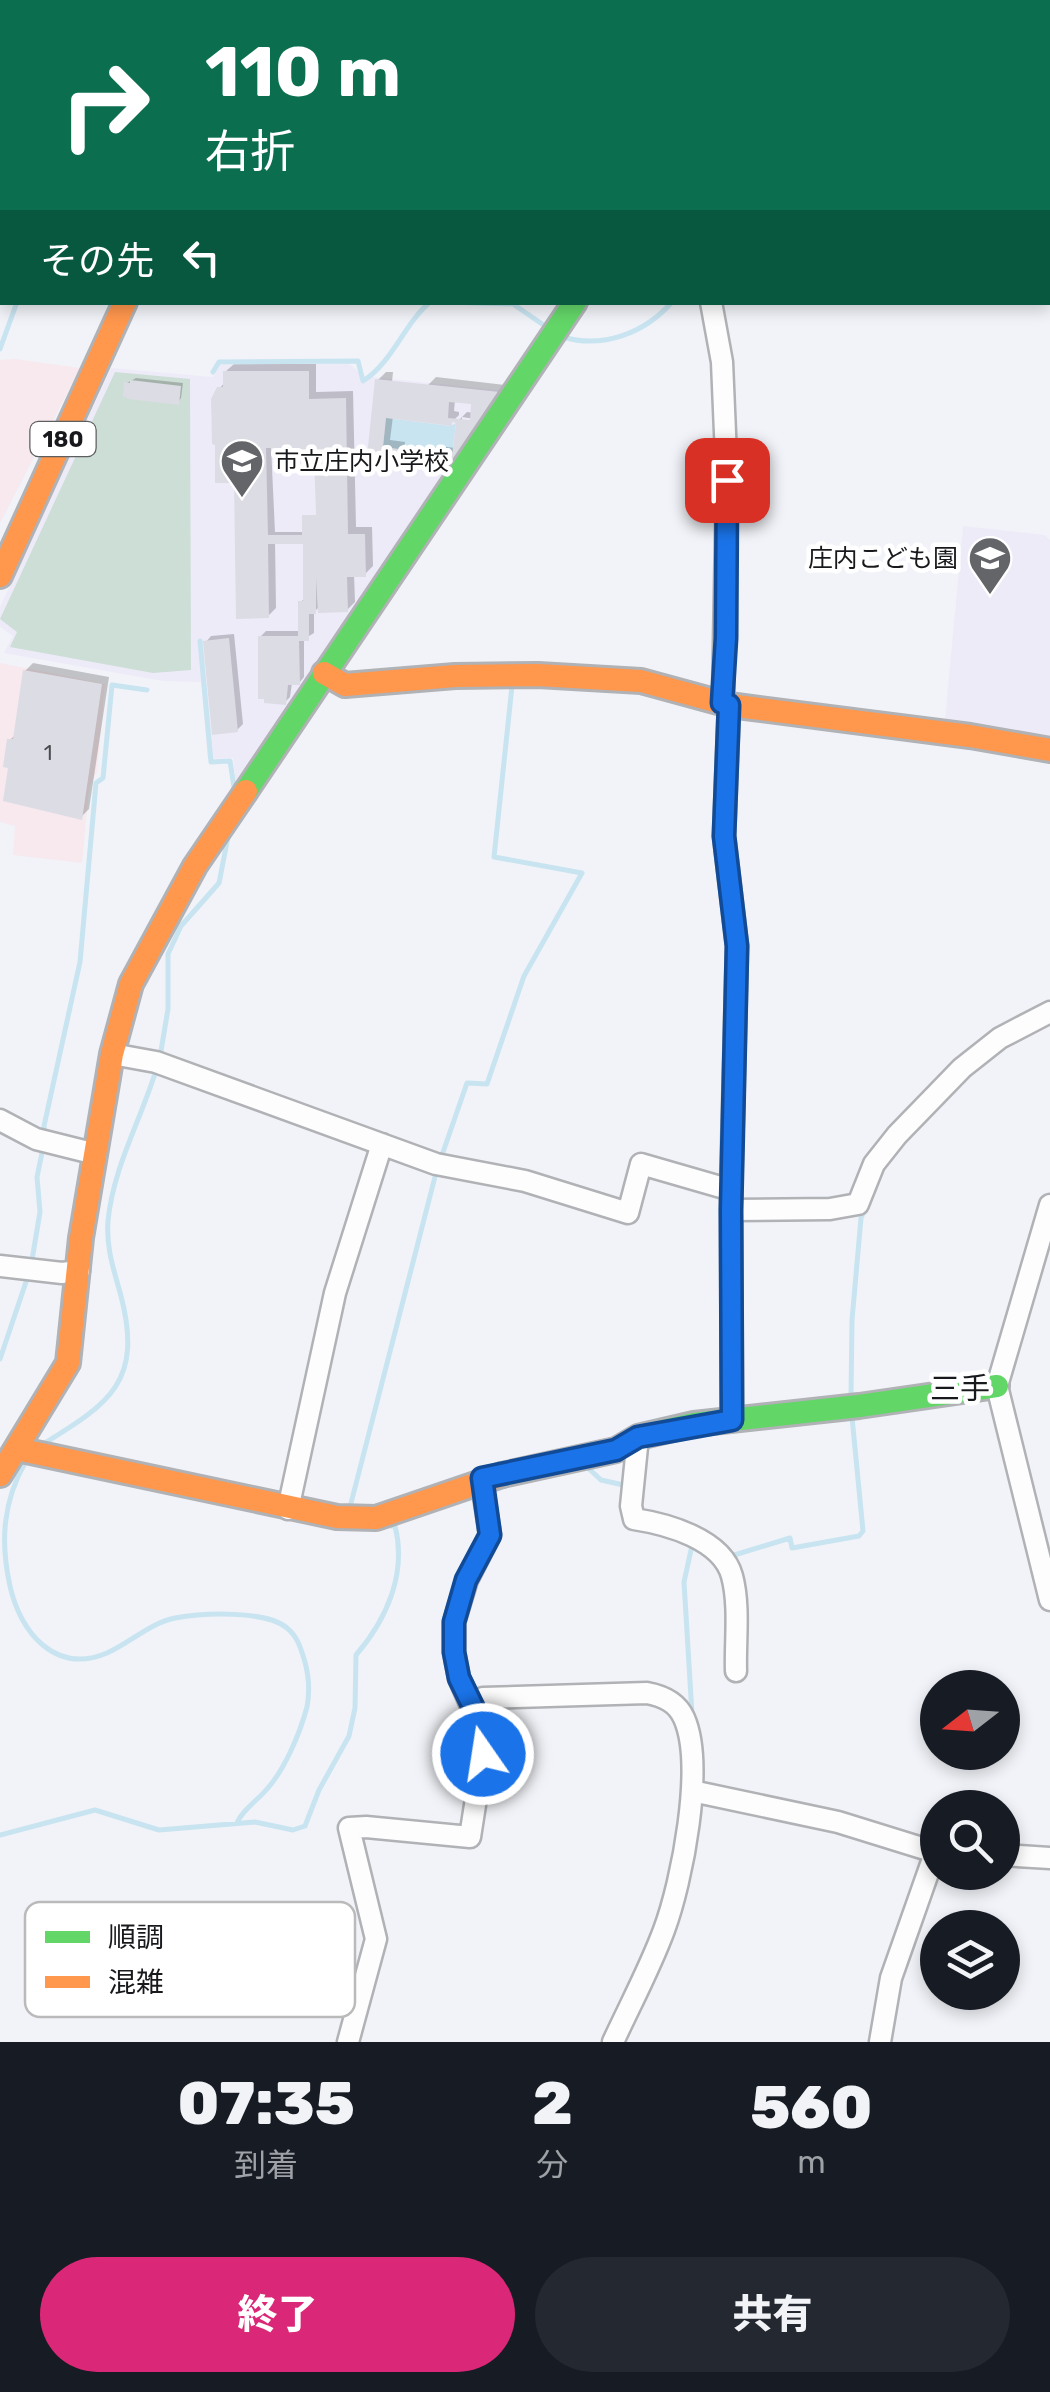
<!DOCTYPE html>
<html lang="ja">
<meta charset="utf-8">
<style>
body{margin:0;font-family:Rubik,"Noto Sans JP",sans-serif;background:#242831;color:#f1f3f6;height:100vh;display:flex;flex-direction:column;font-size:38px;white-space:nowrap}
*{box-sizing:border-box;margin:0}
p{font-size:32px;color:#9ea1a6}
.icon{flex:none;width:55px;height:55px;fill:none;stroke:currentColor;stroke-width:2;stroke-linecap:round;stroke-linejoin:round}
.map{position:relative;height:2042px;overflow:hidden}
.details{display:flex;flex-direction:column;background:#171b24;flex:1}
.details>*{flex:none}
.hud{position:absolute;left:0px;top:0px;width:1050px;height:305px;box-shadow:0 5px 15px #0003;background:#0b6e4f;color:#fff;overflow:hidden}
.needle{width:65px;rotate:253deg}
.fabs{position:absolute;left:920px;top:1670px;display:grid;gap:20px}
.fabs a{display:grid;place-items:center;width:100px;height:100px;border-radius:50%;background:#171b24;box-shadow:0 5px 15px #0003;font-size:50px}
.pin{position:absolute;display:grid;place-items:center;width:85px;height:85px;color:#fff;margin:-42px;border-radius:20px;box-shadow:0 5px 15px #0006}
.me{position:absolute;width:110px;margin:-55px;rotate:347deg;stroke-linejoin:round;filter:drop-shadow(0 0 8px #0008)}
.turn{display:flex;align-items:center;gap:35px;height:210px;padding:0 40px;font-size:45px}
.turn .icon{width:130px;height:130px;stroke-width:2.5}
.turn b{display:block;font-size:70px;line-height:85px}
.then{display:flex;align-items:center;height:95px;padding:0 40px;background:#0003;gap:20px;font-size:38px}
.eta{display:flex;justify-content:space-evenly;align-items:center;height:170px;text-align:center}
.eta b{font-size:60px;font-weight:800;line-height:70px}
.button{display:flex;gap:20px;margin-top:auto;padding:20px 40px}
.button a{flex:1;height:115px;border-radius:60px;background:#db2777;color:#fff;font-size:40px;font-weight:800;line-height:115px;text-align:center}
.button a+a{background:#242831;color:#f1f3f6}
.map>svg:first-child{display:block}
</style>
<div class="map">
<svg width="1050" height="2042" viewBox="0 0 1050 2042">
<rect width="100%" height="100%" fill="#f1f3f8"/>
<path fill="#f7e9ed" d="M 15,359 L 80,368 L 0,523 L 0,360 Z
M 0,663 L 105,684 L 97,772 L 89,787 L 82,863 L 13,855 L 15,826 L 0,822 Z"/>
<path fill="#eeebf9" d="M 348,363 L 364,376 L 506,391 L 237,795 L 233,758 L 208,759 L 201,682 L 163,681 L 4,653 L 13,636 L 0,627 L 0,607 L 111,368 L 213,377 L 220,365 Z
M 963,526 L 1045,535 L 1050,540 L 1050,739 L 945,720 Z"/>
<path fill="#ccded5" d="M 115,372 L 190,379 L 191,670 L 153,673 L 10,647 L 17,632 L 0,619 Z"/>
<path fill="#c8e4f0" d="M 386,418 L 451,426 L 456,423 L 452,456 L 383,447 Z"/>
<path fill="#0003" fill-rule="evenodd" d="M 445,0 L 490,0 L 491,2 L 447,2 Z
M 539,0 L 608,0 L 605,2 Z
M 234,364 L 316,364 L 316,392 L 353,391 L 356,527 L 372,527 L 373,566 L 365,574 L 354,574 L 355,602 L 347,610 L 320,606 L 314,612 L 314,633 L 304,639 L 304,677 L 299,683 L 292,683 L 290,697 L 285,702 L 260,637 L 266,631 L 301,631 L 301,602 L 305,597 L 310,541 L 275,541 L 276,608 L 268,616 L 236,480 L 219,389 L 225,382 L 225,372 ZM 271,446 L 317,452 L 318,515 L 305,516 L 305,532 L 275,532 Z
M 386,372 L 393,372 L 392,382 L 427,386 L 436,377 L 505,385 L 482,420 L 462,417 L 462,422 L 479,424 L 450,464 L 370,454 L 378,380 ZM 455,400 L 475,401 L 474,413 L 467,412 L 459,420 L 456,448 L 437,446 L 429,454 L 404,451 L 405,442 L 390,440 L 393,416 L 451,423 L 459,415 L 459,412 L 454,411 Z
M 136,378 L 183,383 L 181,398 L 178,402 L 127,383 Z
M 234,634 L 243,724 L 237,730 L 206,642 L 211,636 Z
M 33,663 L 109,677 L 89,809 L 81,817 L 10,740 L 16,734 L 25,671 Z"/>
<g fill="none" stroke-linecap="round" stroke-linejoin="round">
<path stroke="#c8e4f0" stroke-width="5" d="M 656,2 L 660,0
M 1048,20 L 1050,20
M 445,302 L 513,304 L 545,326
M 563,337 C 603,349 645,333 672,302
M 0,349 L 17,302
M 213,372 L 219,362 L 358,361 L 363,381 C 392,363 404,324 430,302
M 200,641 L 211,762 L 230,761 L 234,787
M 160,1057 L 168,1009 L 168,954 L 181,926 L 219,883 L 228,837
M 45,1138 L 44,1126 L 80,962 L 96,783 L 103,778 L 112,685 L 147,690
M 441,1158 L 467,1083 L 487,1084 L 524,976 L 582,873 L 494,857 L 512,686
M 31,1266 L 40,1212 L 37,1177 L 43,1148
M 0,1359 L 28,1276
M 851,1396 L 852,1320 L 861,1218 L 865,1209
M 45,1443 C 110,1403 143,1381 121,1296 C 114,1270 106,1249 108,1221 C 113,1167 142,1118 157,1067
M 26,1461 C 3,1501 0,1541 10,1586 C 20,1632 55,1675 107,1653 C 130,1643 150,1623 175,1618 C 203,1613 266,1610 287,1628 C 298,1637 301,1649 305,1662 C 309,1677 310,1691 307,1707 C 300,1733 285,1769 267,1789 C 257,1801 243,1809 237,1823
M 586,1466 L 601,1480 L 628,1486
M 350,1507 L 437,1169
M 728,1557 L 790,1538 L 792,1548 L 859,1536 L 863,1531 L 852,1417
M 692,1714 L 684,1582 L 693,1541
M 0,1835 L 95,1810 L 159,1830 L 255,1822 L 293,1830 L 305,1826 L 319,1790 L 349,1736 L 355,1708 L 356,1655 C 387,1619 407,1573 395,1526 L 390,1526"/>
</g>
<path fill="#dcdce5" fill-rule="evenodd" d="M 223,371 L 309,371 L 309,399 L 346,398 L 348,534 L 365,534 L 366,577 L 347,577 L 348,612 L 318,613 L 316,578 L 316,614 L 309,614 L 309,641 L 299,641 L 300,685 L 288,685 L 286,705 L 264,703 L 264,699 L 258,699 L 258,636 L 298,636 L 298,601 L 303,601 L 303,544 L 268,544 L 269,618 L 236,619 L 234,483 L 215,483 L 215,445 L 212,444 L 211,399 L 217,387 L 223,387 ZM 266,448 L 277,448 L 277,455 L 314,455 L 316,515 L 302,515 L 302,535 L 268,535 Z
M 375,379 L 500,392 L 451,466 L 367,456 ZM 449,402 L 471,404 L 470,420 L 448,418 ZM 386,418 L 452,426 L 452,422 L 456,423 L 452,456 L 383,447 Z
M 130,380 L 181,386 L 179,405 L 128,399 L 123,396 L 124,382 L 130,383 Z
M 229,638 L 238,732 L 212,735 L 203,641 Z
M 23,670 L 102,684 L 82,820 L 3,801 L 8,768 L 3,767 L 7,739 L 13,739 Z"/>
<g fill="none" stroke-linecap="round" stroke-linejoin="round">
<g stroke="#b0b2b5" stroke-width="25">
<path id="street" d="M 199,2 L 200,0
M 775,2 L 777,0
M 0,166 L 2,165
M 711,302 L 722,362 L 727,480 L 723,698
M 729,705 L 724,836 L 737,946 L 731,1190 L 732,1420
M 112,1054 L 156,1062 L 436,1164 L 525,1181 L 628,1213 L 641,1164 L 731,1190
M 0,1120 L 36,1139 L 96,1154
M 1050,1205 L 997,1386 L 1050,1600
M 731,1210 L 830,1209 L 858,1204 L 874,1164 L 897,1135 L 962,1068 L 1000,1038 L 1050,1012
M 0,1266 L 62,1273 L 79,1271
M 638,1437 L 631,1506 L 634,1519 C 667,1524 722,1539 732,1576 C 740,1606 735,1641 736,1671
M 288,1509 L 335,1293 L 382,1144
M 471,1703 L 483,1698 L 647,1693 C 663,1696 677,1702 684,1718 C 705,1765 682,1882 664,1930 C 650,1968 630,2005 613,2042
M 692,1791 L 838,1822 L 938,1853
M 1002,1855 L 1050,1858
M 348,2042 L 376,1939 L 349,1828 L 366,1827 L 470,1837 L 483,1754 L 483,1734 L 459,1678 L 454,1652 L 454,1622 L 467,1580 L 490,1535 L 482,1483
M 880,2042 L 891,1978 L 935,1853"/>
</g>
<g stroke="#b0b2b5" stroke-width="28">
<path id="fast" d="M 246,791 L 575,302
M 502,1475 L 616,1450 L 638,1437 L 694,1424 L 859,1406 L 997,1386"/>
</g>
<g stroke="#b0b2b5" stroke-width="28">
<path id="slow" d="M 265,2 L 266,0
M 0,576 L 125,302
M 324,673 L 345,685 L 455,676 L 538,675 L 641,681 L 729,705 L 970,736 L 1050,750
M 17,1449 L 337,1517 L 376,1518 L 502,1475
M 0,1475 L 68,1363 L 81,1238 L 112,1054 L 131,984 L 195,866 L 246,791"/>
</g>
<use href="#street" stroke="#fdfdfe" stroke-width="20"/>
<use href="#fast" stroke="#63d668" stroke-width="22"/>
<use href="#slow" stroke="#ff974d" stroke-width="22"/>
</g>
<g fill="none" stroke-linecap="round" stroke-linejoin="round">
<g stroke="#114b97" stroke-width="25">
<path id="route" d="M 483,1754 L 479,1719 L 459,1678 L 454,1652 L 454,1622 L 466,1580 L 490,1535 L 482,1478 L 616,1450 L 638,1437 L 732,1420 L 731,1210 L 737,946 L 724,836 L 729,705 L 722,703 L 726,638 L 727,480"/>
</g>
<use href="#route" stroke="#1a73e8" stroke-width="18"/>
</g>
<defs>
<g id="school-pin" transform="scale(2.25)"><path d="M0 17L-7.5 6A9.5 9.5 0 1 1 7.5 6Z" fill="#646569" stroke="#fff"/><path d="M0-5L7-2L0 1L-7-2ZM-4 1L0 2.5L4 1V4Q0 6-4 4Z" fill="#fff"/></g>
</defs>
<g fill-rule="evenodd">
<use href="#school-pin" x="242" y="461"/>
<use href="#school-pin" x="990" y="558"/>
</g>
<g text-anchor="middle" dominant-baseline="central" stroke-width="9" stroke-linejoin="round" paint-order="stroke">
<g font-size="20" fill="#4a4b4f">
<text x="48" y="753">1</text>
</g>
<rect fill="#fff" stroke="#5d5e60" stroke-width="2.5" x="30.5" y="422" width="65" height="34" rx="8"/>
<g font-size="22" font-weight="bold" fill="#18191c">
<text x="63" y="439">180</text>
</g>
<g font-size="25" fill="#18191c" stroke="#fff" text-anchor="start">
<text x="274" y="461">市立庄内小学校</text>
<text x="958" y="558" text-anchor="end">庄内こども園</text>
</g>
<g font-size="30" fill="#18191c" stroke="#fff">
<text x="960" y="1389">三手</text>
</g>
</g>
<rect x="25" y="1902" width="330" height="115" rx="15" fill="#fff" stroke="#bababb" stroke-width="2.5"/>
<rect x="45" y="1931" width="45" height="12" fill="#63d668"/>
<rect x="45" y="1976" width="45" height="12" fill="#ff974d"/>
<g font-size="28" fill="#18191c">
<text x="108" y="1947">順調</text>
<text x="108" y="1992">混雑</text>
</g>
</svg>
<div class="fabs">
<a><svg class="needle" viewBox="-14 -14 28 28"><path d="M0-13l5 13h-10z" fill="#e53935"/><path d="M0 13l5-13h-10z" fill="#9ea1a6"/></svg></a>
<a><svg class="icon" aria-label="search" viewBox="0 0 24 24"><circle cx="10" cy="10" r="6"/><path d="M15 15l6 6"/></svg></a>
<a><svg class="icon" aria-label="layers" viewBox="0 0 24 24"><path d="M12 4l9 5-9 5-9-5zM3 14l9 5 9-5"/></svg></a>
</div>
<div class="pin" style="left:727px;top:480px;background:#d93025"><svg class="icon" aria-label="arrive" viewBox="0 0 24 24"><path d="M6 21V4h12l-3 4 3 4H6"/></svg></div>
<svg class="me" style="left:483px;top:1754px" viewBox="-20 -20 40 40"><circle r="17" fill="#1a73e8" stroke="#fff" stroke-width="3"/><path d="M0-11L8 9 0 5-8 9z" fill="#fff"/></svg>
<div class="hud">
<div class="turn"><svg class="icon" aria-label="right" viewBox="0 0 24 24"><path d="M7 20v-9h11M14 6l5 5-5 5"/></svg><div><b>110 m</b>右折</div></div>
<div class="then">その先<svg class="icon" aria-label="left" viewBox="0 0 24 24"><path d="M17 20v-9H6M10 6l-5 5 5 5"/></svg></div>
</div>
</div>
<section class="details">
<div class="eta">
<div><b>07:35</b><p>到着</p></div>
<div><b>2</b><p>分</p></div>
<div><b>560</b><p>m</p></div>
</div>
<div class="button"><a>終了</a><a>共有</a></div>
</section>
